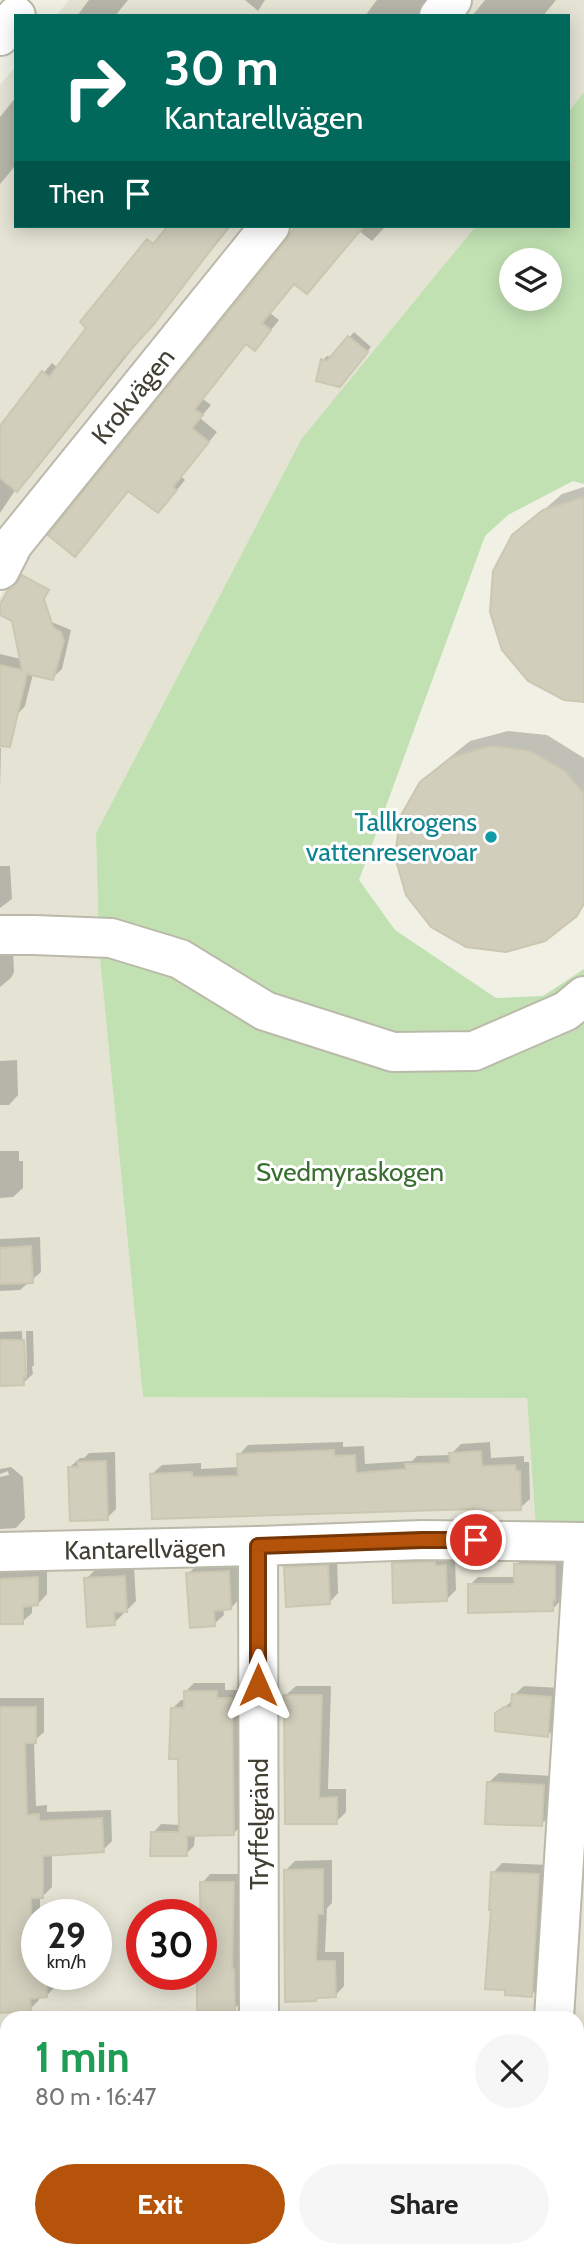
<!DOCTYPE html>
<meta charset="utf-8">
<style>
body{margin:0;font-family:Cabin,sans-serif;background:#f6f6f6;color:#222;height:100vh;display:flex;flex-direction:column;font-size:26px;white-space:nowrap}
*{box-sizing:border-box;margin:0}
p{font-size:23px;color:#767676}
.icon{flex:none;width:38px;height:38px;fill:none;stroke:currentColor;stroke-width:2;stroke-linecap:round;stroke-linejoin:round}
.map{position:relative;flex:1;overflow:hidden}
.sheet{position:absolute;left:0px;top:2011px;width:584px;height:247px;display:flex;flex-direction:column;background:#fff;border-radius:21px 21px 0 0;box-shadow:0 4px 18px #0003}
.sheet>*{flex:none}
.banner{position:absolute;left:14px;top:14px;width:556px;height:214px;border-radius:0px;box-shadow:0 4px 18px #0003;background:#00695c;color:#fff;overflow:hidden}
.buttons{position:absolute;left:499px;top:248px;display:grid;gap:14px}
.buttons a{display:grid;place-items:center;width:63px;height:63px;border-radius:50%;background:#fff;box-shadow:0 4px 18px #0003;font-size:35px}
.speed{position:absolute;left:21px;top:1899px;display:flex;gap:14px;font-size:35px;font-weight:700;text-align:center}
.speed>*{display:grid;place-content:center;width:91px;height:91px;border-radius:50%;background:#fff;box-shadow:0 4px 18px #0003;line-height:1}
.speed small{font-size:18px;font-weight:400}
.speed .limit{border:10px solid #d22;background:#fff;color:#111}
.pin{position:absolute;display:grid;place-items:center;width:60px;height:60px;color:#fff;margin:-30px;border:4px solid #fff;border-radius:50%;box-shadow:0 2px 7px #0007}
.me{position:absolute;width:77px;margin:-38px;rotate:0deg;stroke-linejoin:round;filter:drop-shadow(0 0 5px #0008)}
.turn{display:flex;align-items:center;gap:24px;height:147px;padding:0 35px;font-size:32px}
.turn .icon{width:91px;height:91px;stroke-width:2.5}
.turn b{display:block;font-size:49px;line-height:60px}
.then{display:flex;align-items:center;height:66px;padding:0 35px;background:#0003;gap:14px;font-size:26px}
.round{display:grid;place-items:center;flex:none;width:74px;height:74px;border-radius:37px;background:#f6f6f6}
.headline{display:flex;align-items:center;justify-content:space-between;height:119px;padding:0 35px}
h1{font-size:42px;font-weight:700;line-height:52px;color:#1e9e55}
.primary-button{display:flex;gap:14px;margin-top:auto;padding:14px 35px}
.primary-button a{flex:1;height:80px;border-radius:42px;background:#b45309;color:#fff;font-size:28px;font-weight:700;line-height:80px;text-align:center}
.primary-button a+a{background:#f6f6f6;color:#222}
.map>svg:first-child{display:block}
</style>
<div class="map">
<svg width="584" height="2257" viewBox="0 0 584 2257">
<rect width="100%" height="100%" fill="#f1f0e5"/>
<path fill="#e4e3d4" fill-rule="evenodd" d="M 69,0 L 433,0 L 420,16 L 56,16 Z
M 466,0 L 584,0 L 584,92 L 569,111 L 569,16 L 453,16 Z
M 16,66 L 16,226 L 253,226 L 0,545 L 0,85 Z
M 285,226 L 476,226 L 302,438 L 96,833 L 99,948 L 143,1396 L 527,1398 L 536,1529 L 0,1544 L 0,597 L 21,556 Z
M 277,1555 L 563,1555 L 570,1567 L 543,2018 L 274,2018 Z
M 0,1568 L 240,1568 L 244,2018 L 7,2018 L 7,2250 L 43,2251 L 0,2252 ZM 37,1914 L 96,1914 L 96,1974 L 37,1974 ZM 142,1914 L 201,1914 L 201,1974 L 142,1974 Z
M 584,1748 L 584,2237 L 578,2236 L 578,2018 L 566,2018 Z"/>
<path fill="#c1e1b2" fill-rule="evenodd" d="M 584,92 L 584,484 L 573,481 L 508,515 L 485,536 L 359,880 L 395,930 L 496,998 L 543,996 L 584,969 L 584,1530 L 536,1529 L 527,1398 L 143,1397 L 99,948 L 96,833 L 302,438 L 476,226 L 569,226 L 569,111 ZM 511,261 L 550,261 L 550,299 L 511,299 Z"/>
<path fill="#0003" d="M 89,0 L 128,0 L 115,16 L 77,16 Z
M 245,0 L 265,0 L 258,11 Z
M 377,0 L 427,0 L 429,16 L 365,16 Z
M 485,0 L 556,0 L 543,16 L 472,16 Z
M 16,97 L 16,165 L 0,184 L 0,117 Z
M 173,226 L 231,226 L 27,481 L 16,489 L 0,513 L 0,425 L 52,363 L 58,368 Z
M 298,226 L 386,226 L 372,241 L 359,231 L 295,282 L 270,313 L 279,320 L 264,339 L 247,343 L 203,399 L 211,405 L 200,418 L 217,432 L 181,476 L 185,480 L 167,502 L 131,489 L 75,555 Z
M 354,332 L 371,347 L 344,380 L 323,360 L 327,356 L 333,357 Z
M 584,487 L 584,700 L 514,536 L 562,494 Z
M 22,610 L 71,630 L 62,669 L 52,678 L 33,674 L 25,706 L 16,716 L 0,712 L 0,654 L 21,659 Z
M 508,731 L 547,735 L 584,758 L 584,906 L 575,915 L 421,783 L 439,766 L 470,741 Z
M 0,748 L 1,748 L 0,789 Z
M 0,866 L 10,866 L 12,899 L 0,908 Z
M 13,949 L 14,972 L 11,978 L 0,987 L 0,950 Z
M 17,1060 L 18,1095 L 9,1105 L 0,1105 L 0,1061 Z
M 0,1151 L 19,1151 L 19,1161 L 23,1161 L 23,1188 L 13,1197 L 0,1198 Z
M 40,1237 L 41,1272 L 20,1290 L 0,1291 L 0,1239 Z
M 22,1331 L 24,1379 L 27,1375 L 26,1331 L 33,1331 L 34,1365 L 32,1367 L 33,1374 L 23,1383 L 0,1384 L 0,1332 Z
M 343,1442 L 343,1447 L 364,1446 L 365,1464 L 412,1461 L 417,1456 L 450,1455 L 461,1444 L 490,1442 L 491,1458 L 524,1456 L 524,1462 L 529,1462 L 530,1499 L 520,1508 L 477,1507 L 152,1474 L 162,1465 L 201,1463 L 201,1469 L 239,1467 L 239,1455 L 248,1445 Z
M 115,1452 L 116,1509 L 107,1518 L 70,1467 L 80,1458 L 84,1458 L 89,1453 Z
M 11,1467 L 23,1477 L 25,1518 L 16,1528 L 0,1529 L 0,1477 L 9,1475 L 8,1471 L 0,1474 L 0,1469 Z
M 403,1554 L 455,1557 L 456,1590 L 446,1600 L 393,1564 Z
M 337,1557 L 338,1593 L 329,1603 L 286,1568 L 295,1558 Z
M 524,1557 L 563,1558 L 560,1601 L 552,1610 L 470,1585 L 478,1577 L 516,1577 L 516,1565 Z
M 238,1562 L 240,1598 L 231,1608 L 223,1608 L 224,1615 L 214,1624 L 188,1574 L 198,1564 Z
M 134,1567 L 136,1601 L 127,1610 L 123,1610 L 123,1614 L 114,1623 L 86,1579 L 96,1569 Z
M 47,1569 L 47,1594 L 38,1604 L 32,1604 L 32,1613 L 22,1622 L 0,1623 L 0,1571 Z
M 194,1683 L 225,1683 L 225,1690 L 240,1690 L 242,1825 L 233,1834 L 195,1835 L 194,1846 L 186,1854 L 153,1833 L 161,1824 L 181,1825 L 180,1758 L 173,1708 L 181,1700 L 185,1700 L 185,1692 Z
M 296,1686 L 331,1686 L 328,1789 L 346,1789 L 346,1812 L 336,1822 L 286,1822 L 286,1695 Z
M 524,1686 L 560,1688 L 557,1725 L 548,1735 L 497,1714 L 514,1699 L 514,1695 Z
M 0,1698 L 44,1698 L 44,1732 L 34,1741 L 36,1806 L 47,1805 L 47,1812 L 111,1810 L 112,1841 L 103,1850 L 52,1853 L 52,1887 L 43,1896 L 40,1896 L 40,1914 L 37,1914 L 37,1974 L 55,1974 L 56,1986 L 46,1996 L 39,1996 L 39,2000 L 30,2009 L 0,2011 Z
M 499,1773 L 553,1776 L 550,1815 L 541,1825 L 489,1782 Z
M 332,1860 L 332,1903 L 327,1908 L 325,1952 L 344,1952 L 344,1986 L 335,1996 L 319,1996 L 316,2000 L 286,1870 L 295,1861 Z
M 502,1863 L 548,1865 L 541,1986 L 531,1995 L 493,1909 L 493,1873 Z
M 210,1874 L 242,1874 L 242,2001 L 234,2009 L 199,1974 L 201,1974 L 202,1883 Z
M 584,2051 L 584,2093 L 578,2093 L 580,2056 Z
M 7,2053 L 7,2112 L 0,2112 L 0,2060 Z
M 583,2166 L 584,2166 L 584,2217 L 578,2217 L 578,2171 Z
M 7,2180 L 7,2231 L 4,2231 L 3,2184 Z"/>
<path fill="#d1cebc" stroke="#cbc7b0" stroke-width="2" d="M 168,226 L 229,226 L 154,324 L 123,358 L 17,492 L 0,478 L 0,426 L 42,371 L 49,377 L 86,328 L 80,322 L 147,239 L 153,244 Z
M 295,226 L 364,226 L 307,294 L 294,284 L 262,323 L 271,330 L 255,351 L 246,344 L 195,409 L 203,415 L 192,428 L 209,442 L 173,487 L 177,490 L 158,513 L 128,491 L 75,557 L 48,535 L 287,240 Z
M 348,336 L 368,352 L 340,387 L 316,381 L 321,359 L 327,361 Z
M 584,497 L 584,702 L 564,700 L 528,681 L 502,650 L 490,612 L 493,571 L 512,535 L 543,510 Z
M 22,575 L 49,590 L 44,599 L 53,627 L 61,632 L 64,641 L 53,680 L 27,674 L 10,747 L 0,746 L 0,665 L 22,670 L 12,621 L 0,615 L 0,604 L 8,590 L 13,588 Z
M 491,746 L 530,751 L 565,771 L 584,794 L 584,903 L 577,916 L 545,941 L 506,952 L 466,947 L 431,927 L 406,895 L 395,857 L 400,817 L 420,782 L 452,757 Z
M 31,1246 L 33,1283 L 0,1284 L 0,1248 Z
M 0,1340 L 24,1340 L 26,1377 L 23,1377 L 24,1385 L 0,1386 Z
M 334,1450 L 334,1456 L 355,1455 L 356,1473 L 406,1469 L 405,1464 L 450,1463 L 449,1453 L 481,1451 L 482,1466 L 515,1465 L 516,1471 L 520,1471 L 521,1510 L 475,1511 L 475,1509 L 152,1519 L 150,1474 L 192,1472 L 192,1477 L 238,1476 L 237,1454 Z
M 106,1461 L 108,1520 L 70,1521 L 68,1467 L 78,1467 L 78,1462 Z
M 435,1562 L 435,1566 L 446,1565 L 447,1601 L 393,1603 L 392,1563 Z
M 514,1564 L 555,1565 L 555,1600 L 553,1600 L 553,1611 L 468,1613 L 468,1584 L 514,1584 Z
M 328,1565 L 330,1604 L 286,1607 L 284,1567 Z
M 229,1571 L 231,1609 L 214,1611 L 215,1626 L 190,1628 L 186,1573 Z
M 125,1576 L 127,1612 L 114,1612 L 115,1625 L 87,1627 L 84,1578 Z
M 38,1577 L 38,1605 L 23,1607 L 23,1624 L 0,1624 L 0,1579 Z
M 184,1691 L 217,1691 L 217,1698 L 232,1698 L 234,1835 L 187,1836 L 187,1856 L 150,1856 L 151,1832 L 179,1832 L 178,1759 L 169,1759 L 171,1708 L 184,1708 Z
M 512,1694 L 551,1697 L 548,1737 L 495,1731 L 495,1713 L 504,1707 L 511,1707 Z
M 284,1695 L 322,1695 L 319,1798 L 337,1797 L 337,1824 L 285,1824 Z
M 0,1707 L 36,1707 L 36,1743 L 25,1743 L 27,1815 L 39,1814 L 39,1821 L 102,1818 L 104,1852 L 43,1856 L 43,1898 L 31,1898 L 33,1960 L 37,1960 L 37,1974 L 46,1974 L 47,1997 L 30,1999 L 31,2011 L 0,2013 Z
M 487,1782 L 544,1785 L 542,1826 L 485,1824 Z
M 323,1869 L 323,1914 L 318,1914 L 316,1961 L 335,1961 L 336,1997 L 317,1998 L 316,2001 L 285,2002 L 284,1870 Z
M 491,1872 L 539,1874 L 532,1997 L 505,1995 L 505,1990 L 485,1989 L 491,1910 L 489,1910 Z
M 200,1882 L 234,1882 L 232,1970 L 234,1969 L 235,2011 L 197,2011 L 197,1974 L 201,1974 Z"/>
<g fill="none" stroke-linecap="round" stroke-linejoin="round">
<g stroke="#bbb9a9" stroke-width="42">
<path id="minor" d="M 439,16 L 452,0
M 0,36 L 16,16
M 0,570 L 13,544 L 270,226
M 0,935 L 34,935 L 111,938 L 180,959 L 265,1011 L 393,1052 L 474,1051 L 566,1011 L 584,996
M 258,1546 L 259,2018
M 0,1552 L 258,1546 L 422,1540 L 584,1542
M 554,2018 L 584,1542
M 578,2246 L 584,2247
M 171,2257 L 306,2250
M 539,2257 L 539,2250"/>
</g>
<use href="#minor" stroke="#fff" stroke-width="38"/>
</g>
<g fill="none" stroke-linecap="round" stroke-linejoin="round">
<g stroke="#753606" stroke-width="18">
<path id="route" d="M 258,1685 L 258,1546 L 422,1540 L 476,1540"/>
</g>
<use href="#route" stroke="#b45309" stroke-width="12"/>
</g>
<circle fill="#0f9aa8" stroke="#fff" stroke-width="2.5" cx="491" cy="837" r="7"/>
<g text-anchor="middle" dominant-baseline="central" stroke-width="6" stroke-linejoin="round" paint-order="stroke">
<g font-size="26" fill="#424035" stroke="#fff">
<text transform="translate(133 396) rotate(-51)">Krokvägen</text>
<text transform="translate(145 1549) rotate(-1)">Kantarellvägen</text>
<text transform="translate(259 1824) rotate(-90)">Tryffelgränd</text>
</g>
<g font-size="26" fill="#0d838f" stroke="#fff" text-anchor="end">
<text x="477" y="822">Tallkrogens<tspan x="477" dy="30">vattenreservoar</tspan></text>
</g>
<g font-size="26" fill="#386e2f" stroke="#fff">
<text x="350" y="1172">Svedmyraskogen</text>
</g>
</g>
</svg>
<div class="buttons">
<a><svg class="icon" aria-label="layers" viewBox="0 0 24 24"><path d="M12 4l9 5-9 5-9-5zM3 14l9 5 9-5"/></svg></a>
</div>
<div class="speed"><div>29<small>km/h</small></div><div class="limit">30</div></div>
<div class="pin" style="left:476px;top:1540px;background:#d93025"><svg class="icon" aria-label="arrive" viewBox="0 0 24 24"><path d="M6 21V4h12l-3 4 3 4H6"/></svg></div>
<svg class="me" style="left:258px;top:1685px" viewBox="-20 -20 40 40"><path d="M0-17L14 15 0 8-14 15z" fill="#b45309" stroke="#fff" stroke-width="4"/></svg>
<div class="banner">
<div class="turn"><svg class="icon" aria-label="right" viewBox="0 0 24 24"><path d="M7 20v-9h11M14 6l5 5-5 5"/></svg><div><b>30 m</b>Kantarellvägen</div></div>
<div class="then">Then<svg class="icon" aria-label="arrive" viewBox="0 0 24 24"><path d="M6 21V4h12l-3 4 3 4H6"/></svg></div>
</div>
<section class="sheet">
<div class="headline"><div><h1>1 min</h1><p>80 m · 16:47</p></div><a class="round"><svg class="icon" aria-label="close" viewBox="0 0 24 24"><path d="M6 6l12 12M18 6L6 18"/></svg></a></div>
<div class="primary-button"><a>Exit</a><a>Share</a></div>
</section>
</div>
